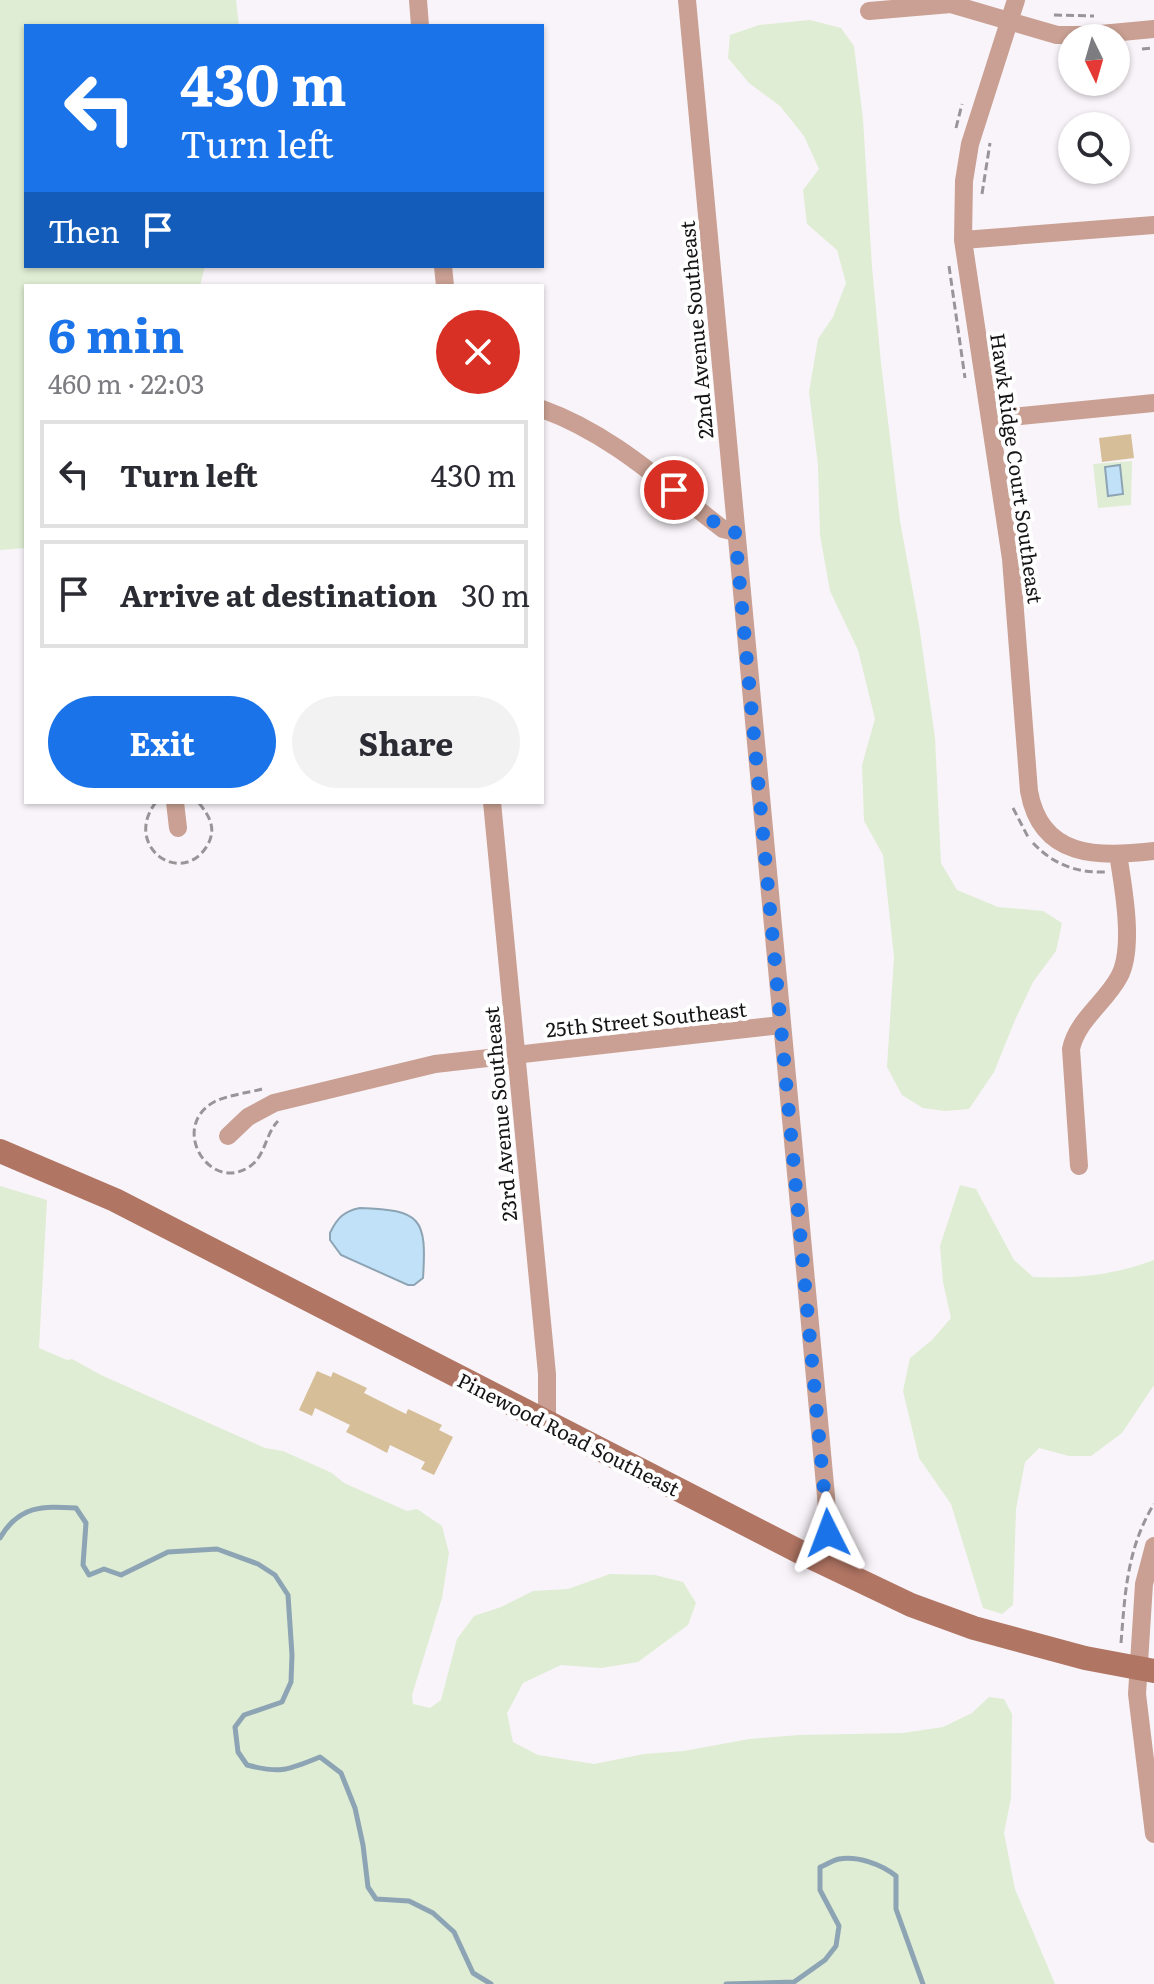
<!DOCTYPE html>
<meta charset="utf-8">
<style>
body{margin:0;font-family:Literata,serif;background:#f2f2f3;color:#2b2b33;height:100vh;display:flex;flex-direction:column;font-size:30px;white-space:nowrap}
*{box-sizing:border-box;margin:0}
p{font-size:26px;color:#7c7c81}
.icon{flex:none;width:44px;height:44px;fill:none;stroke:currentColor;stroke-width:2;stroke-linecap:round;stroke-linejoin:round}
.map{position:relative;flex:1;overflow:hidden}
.panel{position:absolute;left:24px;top:284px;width:520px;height:520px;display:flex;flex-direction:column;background:#fff;border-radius:0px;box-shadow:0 2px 6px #0004}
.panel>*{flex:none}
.banner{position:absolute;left:24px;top:24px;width:520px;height:244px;border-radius:0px;box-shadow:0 2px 6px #0004;background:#1a73e8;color:#fff;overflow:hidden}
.needle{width:52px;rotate:175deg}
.fabs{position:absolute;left:1058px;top:24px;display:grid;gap:16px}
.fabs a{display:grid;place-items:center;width:72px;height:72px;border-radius:50%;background:#fff;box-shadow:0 2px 6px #0004;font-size:40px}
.pin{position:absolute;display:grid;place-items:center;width:68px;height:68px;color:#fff;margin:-34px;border:4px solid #fff;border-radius:50%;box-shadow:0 2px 8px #0007}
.me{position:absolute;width:88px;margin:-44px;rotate:357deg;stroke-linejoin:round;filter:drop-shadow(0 0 6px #0008)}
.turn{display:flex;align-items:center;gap:28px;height:168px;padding:0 24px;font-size:36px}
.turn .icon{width:104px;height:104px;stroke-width:2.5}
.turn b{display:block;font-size:56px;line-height:68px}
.then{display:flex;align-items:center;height:76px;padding:0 24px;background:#0003;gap:16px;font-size:30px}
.round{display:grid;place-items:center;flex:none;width:84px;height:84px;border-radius:42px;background:#f2f2f3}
.head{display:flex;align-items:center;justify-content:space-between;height:136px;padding:0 24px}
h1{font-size:48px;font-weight:700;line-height:60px;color:#1a73e8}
.primary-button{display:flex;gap:16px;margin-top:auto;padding:16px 24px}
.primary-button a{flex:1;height:92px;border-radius:48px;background:#1a73e8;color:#fff;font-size:32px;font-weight:700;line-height:92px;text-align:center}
.primary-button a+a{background:#f2f2f3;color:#2b2b33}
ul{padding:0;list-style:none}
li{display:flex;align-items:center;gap:24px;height:108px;margin:0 16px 12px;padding:0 8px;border:4px solid #e1e1e2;border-radius:0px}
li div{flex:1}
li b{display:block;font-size:30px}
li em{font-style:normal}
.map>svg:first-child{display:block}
</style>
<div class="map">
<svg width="1154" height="1984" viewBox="0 0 1154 1984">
<rect width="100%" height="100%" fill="#f9f4f9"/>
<path fill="#dfedd4" d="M 0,0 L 236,0 L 239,26 L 26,26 L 26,266 L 205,266 L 200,286 L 26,286 L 26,548 L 0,550 Z
M 810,20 L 841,28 L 854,46 L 863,119 L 872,267 L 881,363 L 900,521 L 919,625 L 935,738 L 941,863 L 957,890 L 998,907 L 1043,911 L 1062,923 L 1056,951 L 1033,982 L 1015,1020 L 994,1072 L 969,1109 L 945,1111 L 923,1108 L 902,1095 L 887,1067 L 894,957 L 883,855 L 864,821 L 862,765 L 875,719 L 858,650 L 830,591 L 820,535 L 818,465 L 809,392 L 818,339 L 833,317 L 846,283 L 837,250 L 807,224 L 803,190 L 819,169 L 804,136 L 780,106 L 749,83 L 728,58 L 730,35 L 759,25 Z
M 1132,461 L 1131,505 L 1098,508 L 1093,464 Z
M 960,1185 L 976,1189 L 1014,1260 L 1033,1277 C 1076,1279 1114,1275 1154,1260 L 1154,1385 L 1122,1433 L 1091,1456 L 1069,1456 L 1039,1448 L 1025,1462 L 1016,1509 L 1013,1605 L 1002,1614 L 983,1608 L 951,1504 L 919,1458 L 903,1391 L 910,1358 L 932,1340 L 951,1318 L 943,1282 L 940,1246 Z
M 0,1186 L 47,1200 L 39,1348 L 67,1360 L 72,1359 L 101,1375 L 265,1448 L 283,1451 L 332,1473 L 344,1483 L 407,1511 L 417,1509 L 442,1526 L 449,1553 L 442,1598 L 412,1695 L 413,1704 L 430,1708 L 441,1700 L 457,1639 L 474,1616 L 501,1607 L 533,1591 L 568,1589 L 610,1574 L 655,1575 L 683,1582 L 696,1603 L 688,1625 L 638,1662 L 601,1668 L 561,1665 L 523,1683 L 507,1713 L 513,1742 L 538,1755 L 594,1764 L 644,1754 L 684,1751 L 749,1739 L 799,1735 L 903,1733 L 943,1727 L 972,1713 L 989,1697 L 1004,1699 L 1012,1714 L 1011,1798 L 1004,1833 L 1015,1889 L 1055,1984 L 0,1984 Z"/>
<path fill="#c1e1f8" stroke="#8da4b4" stroke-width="2" d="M 1120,465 L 1123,494 L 1108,496 L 1105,467 Z
M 360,1208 C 421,1210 427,1218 423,1278 L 414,1285 L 408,1285 L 341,1255 L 330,1240 L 330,1233 C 337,1218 344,1211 360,1208 Z"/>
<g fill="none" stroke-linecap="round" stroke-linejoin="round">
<path stroke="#8da4b4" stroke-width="5" d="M 0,1538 C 19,1505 43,1506 76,1508 L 86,1523 L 83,1565 L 89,1575 L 104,1569 L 121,1575 L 168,1552 L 217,1549 L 258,1564 L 275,1575 L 288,1595 L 292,1655 L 291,1682 L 282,1702 L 244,1715 L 235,1727 L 238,1752 L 247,1765 C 282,1774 287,1770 320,1757 L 341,1773 L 355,1808 L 363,1845 L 368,1887 L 376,1899 L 409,1901 L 433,1913 L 454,1932 L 473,1973 L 491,1984
M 726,1984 L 794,1982 L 825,1960 L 836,1946 L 839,1926 L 820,1890 L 820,1867 C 826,1865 833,1860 839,1859 C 858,1856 881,1864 896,1876 L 896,1909 L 923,1984"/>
</g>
<path fill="#d6be98" d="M 1131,434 L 1134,458 L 1102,462 L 1099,438 Z
M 317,1371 L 331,1377 L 333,1372 L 367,1388 L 364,1393 L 406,1414 L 408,1409 L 442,1425 L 439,1430 L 453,1437 L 434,1475 L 421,1469 L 425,1462 L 390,1445 L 387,1453 L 374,1446 L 346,1432 L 350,1425 L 315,1408 L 312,1416 L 299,1410 Z"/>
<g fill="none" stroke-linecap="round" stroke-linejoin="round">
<path stroke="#989598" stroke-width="3" stroke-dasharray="8 4" stroke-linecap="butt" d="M 1054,15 L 1094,16
M 1142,49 L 1154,48
M 956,128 L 962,104
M 982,194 L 990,143
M 949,266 L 965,378
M 156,802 C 122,846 181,888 207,846 C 217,829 210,816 198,802
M 1013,808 L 1028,837
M 1033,843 C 1053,864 1076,873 1105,872
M 262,1089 C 247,1093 228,1095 214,1102 C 169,1127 209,1193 249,1167 C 266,1156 265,1134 278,1121
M 1121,1643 C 1125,1593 1127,1548 1154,1504"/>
<path stroke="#c9a093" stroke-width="18" d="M 418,0 L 420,26
M 687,0 L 826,1496 L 828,1533 L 824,1564
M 1016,0 L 970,144 L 964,181 L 963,240 L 1011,559 L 1029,791 C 1041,859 1098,857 1154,851
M 869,11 L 951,4 L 1057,35 L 1090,35 L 1154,29
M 963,240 L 1154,225
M 443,266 L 445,286
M 542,409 C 612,434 665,485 723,529 L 735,532
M 990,419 L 1154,403
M 175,802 L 178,828
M 492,802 L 547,1374 L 547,1421
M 228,1136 L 248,1117 L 274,1103 L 435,1064 L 781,1025
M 1079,1166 L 1071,1049 C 1077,1020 1105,1003 1119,977 C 1135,948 1123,886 1118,854
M 1154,1546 L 1144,1584 L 1137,1694 L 1154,1834"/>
<path stroke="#b17563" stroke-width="24" d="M 0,1151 L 115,1200 L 804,1554 L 911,1605 L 974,1628 L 1085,1658 L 1154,1671"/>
</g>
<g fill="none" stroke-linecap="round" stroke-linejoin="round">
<path stroke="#1a73e8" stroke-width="14" stroke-dasharray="0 25.2" d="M 674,490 L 723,529 L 735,532 L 828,1533"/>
</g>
<g text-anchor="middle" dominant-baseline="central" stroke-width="8" stroke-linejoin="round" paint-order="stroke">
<g font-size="20" fill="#151416" stroke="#fff">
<text transform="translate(695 330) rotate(-95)">22nd Avenue Southeast</text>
<text transform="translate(1018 468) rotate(82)">Hawk Ridge Court Southeast</text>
<text transform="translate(646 1018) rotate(-6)">25th Street Southeast</text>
<text transform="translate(499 1114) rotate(-95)">23rd Avenue Southeast</text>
<text transform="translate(569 1433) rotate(27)">Pinewood Road Southeast</text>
</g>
</g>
</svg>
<div class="fabs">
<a><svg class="needle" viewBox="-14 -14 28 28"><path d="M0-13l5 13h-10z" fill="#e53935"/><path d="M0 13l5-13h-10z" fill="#7c7c81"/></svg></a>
<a><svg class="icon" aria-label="search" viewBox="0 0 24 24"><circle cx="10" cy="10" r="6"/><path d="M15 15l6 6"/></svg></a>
</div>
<div class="pin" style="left:674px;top:490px;background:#d93025"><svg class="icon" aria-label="arrive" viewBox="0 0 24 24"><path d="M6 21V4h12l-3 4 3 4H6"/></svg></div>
<svg class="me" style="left:828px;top:1533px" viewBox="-20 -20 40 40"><path d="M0-17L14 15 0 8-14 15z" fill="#1a73e8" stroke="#fff" stroke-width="4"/></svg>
<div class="banner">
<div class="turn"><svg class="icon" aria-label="left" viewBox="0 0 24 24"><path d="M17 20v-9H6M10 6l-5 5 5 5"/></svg><div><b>430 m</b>Turn left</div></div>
<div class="then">Then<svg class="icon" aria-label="arrive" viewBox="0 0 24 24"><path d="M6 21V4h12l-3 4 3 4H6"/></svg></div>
</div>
<section class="panel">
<div class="head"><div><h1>6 min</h1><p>460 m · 22:03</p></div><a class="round" style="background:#d93025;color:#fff"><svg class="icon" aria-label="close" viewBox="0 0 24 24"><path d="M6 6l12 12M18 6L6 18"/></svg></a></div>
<ul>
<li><svg class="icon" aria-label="left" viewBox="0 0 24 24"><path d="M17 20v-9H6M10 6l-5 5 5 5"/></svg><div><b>Turn left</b></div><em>430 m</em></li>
<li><svg class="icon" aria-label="arrive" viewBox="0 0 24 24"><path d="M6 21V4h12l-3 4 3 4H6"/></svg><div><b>Arrive at destination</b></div><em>30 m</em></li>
</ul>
<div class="primary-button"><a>Exit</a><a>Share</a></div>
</section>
</div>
